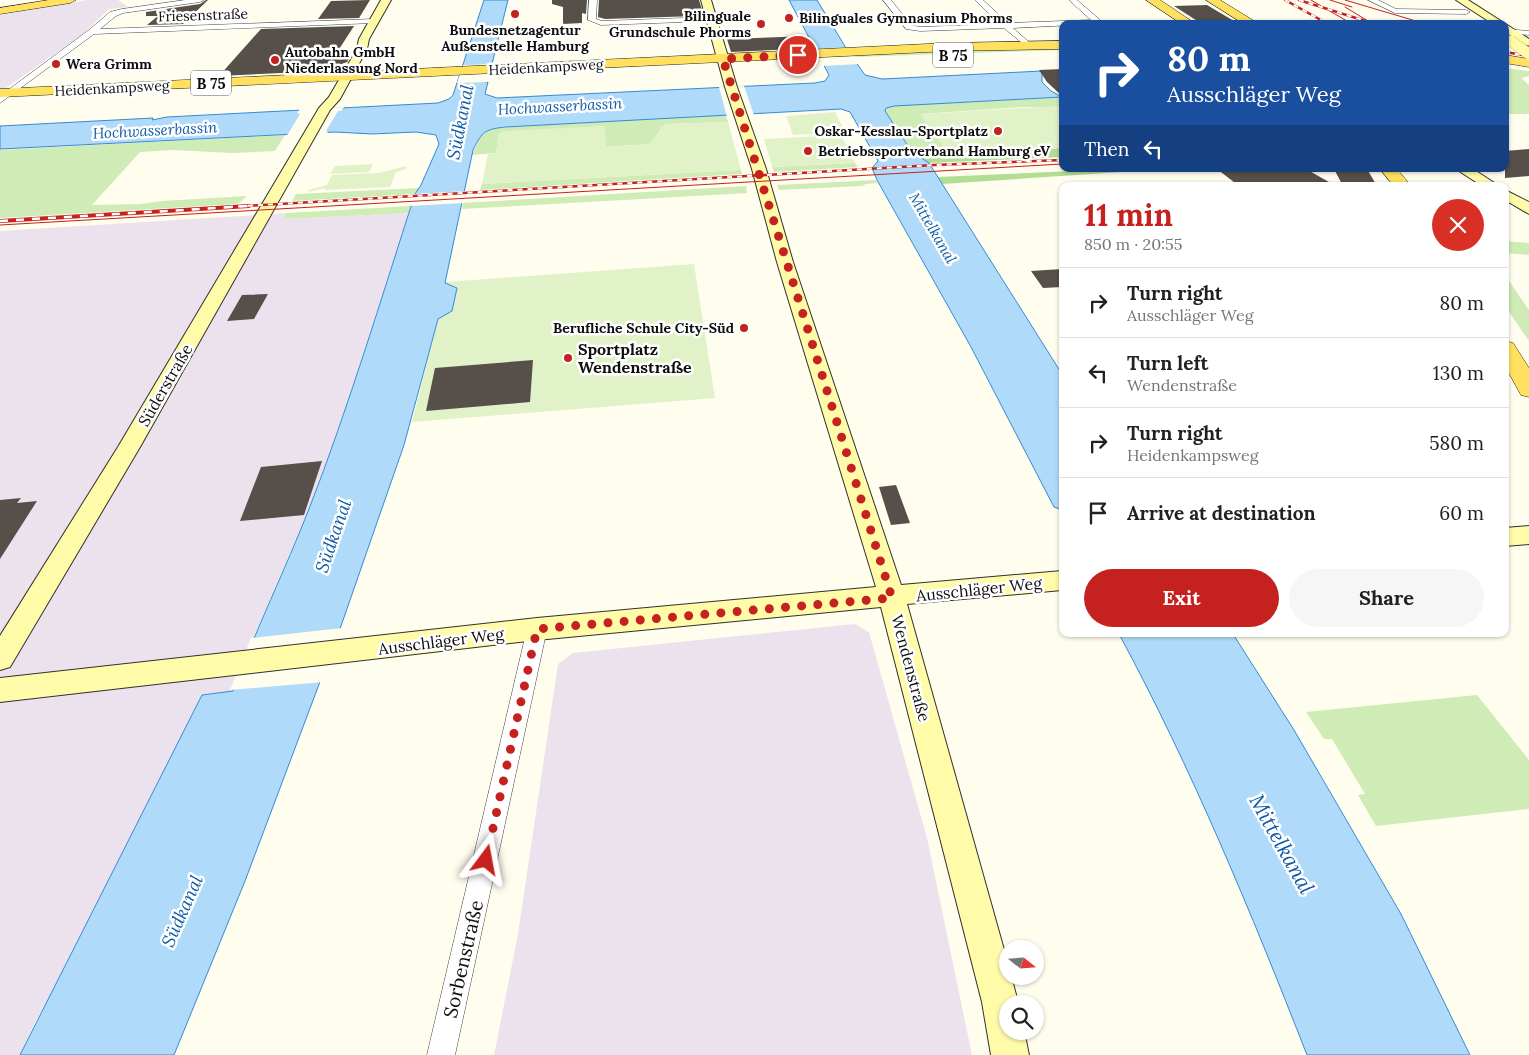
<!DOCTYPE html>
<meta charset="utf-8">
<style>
body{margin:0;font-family:Lora,serif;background:#f6f6f6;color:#202124;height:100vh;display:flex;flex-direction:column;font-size:19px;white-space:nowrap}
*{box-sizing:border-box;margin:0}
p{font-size:16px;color:#757577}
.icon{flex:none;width:28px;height:28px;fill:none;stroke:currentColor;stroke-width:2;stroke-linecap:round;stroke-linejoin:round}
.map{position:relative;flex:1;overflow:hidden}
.details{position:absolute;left:1059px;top:182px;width:450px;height:455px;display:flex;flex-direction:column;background:#fff;border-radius:10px;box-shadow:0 1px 4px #0004}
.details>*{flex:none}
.guide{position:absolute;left:1059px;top:20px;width:450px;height:152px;border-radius:10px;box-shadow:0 1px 4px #0004;background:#1a4fa0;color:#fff;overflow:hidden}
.needle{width:32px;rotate:107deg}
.fabs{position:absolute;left:999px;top:940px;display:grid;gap:10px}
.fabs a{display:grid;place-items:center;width:45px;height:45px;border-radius:50%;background:#fff;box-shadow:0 1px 4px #0004;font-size:25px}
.pin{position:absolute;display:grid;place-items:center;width:42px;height:42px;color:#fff;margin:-21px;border:2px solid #fff;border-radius:50%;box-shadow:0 1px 5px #0007}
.me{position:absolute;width:55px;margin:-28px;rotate:13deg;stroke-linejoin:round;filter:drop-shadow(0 0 4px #0008)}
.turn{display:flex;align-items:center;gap:18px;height:105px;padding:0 25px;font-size:22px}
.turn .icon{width:65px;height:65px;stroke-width:2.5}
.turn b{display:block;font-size:35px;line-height:42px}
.then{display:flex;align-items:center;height:48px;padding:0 25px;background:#0003;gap:10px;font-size:19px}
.round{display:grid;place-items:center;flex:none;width:52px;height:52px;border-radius:26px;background:#f6f6f6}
.headline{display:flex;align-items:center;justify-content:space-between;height:85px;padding:0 25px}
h1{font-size:30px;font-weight:700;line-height:38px;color:#c5211f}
.action{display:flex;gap:10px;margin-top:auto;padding:10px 25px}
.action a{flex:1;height:58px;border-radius:30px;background:#c5211f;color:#fff;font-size:20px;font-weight:700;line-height:58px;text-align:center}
.action a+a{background:#f6f6f6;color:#202124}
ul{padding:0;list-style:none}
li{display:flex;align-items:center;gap:15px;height:70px;padding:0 25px;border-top:1px solid #e0e0e0}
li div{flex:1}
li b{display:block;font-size:19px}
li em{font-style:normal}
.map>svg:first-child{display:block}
</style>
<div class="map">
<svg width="1529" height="1055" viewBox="0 0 1529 1055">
<rect width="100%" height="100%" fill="#fffdee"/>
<path fill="#ece2ed" d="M 87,0 L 118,0 L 128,7 L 109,9 L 83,34 L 6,88 L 0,89 L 0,15 Z
M 286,213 L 283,219 L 409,213 L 346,407 L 308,511 L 254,636 L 232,691 L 35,1022 L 20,1055 L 0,1055 L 0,231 Z
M 855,624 L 869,632 L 927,838 L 972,1055 L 494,1055 L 518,934 L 558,664 L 573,653 Z"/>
<path fill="#cfebb6" d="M 1026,47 L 1062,47 L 1062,50 L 855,57 L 854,54 Z
M 1505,68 L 1529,71 L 1529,76 L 1521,78 L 1529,85 L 1529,114 L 1505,114 Z
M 1062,97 L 1062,108 L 1023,107 L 921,114 L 949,154 L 919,157 L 915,155 L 885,111 L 886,108 L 894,106 Z
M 726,115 L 728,122 L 665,124 L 650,144 L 605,147 L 605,126 L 499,133 L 496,153 L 472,155 L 481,135 L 495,128 Z
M 285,135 L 275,151 L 232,153 L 174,150 L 140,152 L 92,205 L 140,204 L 162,201 L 247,196 L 238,204 L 0,218 L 0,150 Z
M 855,163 L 858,167 L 774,172 L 772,167 Z
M 741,170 L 742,174 L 480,190 L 482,184 Z
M 876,180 L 877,183 L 866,184 L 862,186 L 779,190 L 777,185 Z
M 746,186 L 747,193 L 462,209 L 463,203 Z
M 420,188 L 415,194 L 292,201 L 296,194 Z
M 411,206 L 409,213 L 283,219 L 286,213 Z
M 1505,241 L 1529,243 L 1529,255 L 1505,253 Z
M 1505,275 L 1529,310 L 1529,341 L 1505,306 Z
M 1477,695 L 1529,760 L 1529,809 L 1376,826 L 1358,795 L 1365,794 L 1332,739 L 1324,739 L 1306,712 Z"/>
<path fill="#b1dd94" d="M 1062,148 L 1062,157 L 929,163 L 919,157 Z
M 1117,169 L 1166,169 L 942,184 L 938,177 Z"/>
<path fill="#e1f2c8" d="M 1058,106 L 1062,108 L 1062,148 L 949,154 L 920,114 Z
M 835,112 L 845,132 L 793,135 L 786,116 Z
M 728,122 L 741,170 L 482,184 L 488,154 L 496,153 L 499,133 L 504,131 L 605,126 L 606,147 L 650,144 L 660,131 L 660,127 L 665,124 Z
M 841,135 L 855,163 L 772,167 L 764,139 Z
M 373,164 L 369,172 L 330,174 L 335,166 Z
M 406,166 L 406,169 L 396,172 L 390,187 L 324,190 L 325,188 L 309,192 L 308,190 L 327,185 L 332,175 L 378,173 Z
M 694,264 L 715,398 L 412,422 L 438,319 L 452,311 L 457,288 L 445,283 L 446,282 Z"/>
<path fill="#b0daf9" stroke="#348ad4" d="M 484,0 L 508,0 L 492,64 L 485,82 L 488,82 L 485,94 L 497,98 L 815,83 L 825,81 L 829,75 L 789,0 L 817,0 L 846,48 L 865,75 L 882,79 L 1042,71 L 1042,82 L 1051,91 L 1062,97 L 894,106 L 886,108 L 885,111 L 912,152 L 929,163 L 1062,374 L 1062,510 L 1054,507 L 971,347 L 877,180 L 872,168 L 878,161 L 850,112 L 841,109 L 506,127 C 486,129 482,131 473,150 L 445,283 L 457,288 L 452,311 L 438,319 L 404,445 L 341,626 L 245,881 L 174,1055 L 20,1055 L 202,695 L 233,691 C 256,629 285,570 309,509 C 349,406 381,299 415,194 L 421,185 L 439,144 L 436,135 L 416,132 L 372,134 L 335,132 L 0,149 L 0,126 L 153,118 L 152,120 L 167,117 L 438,103 L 449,99 L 453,95 Z
M 1119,634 L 1233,634 L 1294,730 L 1401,914 L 1470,1055 L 1307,1055 C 1251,912 1192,769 1119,634 Z"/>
<path fill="#fffdee" d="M 848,47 L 859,64 L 823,66 L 814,49 Z
M 493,64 L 488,82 L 457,83 L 463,65 Z
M 744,86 L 754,115 L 727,117 L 719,87 Z
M 344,107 L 341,111 L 338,111 L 326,131 L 328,132 L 326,135 L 284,137 L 288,134 L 300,114 L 297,113 L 300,109 Z
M 467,191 L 464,203 L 409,206 L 413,194 Z
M 342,628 L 324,682 L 230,690 L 251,638 Z"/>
<path fill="#574f49" d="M 206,0 L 208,0 L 183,24 L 147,25 L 158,16 L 146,16 L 146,12 L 200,4 Z
M 370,0 L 359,18 L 318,19 L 331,1 Z
M 552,0 L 587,0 L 586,14 L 582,13 L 582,23 L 563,24 L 563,7 L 552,4 Z
M 599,0 L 699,0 L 703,13 L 697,16 L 605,19 L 598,17 Z
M 1207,5 L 1212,8 L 1239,24 L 1202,24 L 1174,6 Z
M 354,26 L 334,57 L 351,56 L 347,62 L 324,71 L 219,76 L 261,29 Z
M 808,36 L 814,48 L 731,52 L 727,39 Z
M 1062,69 L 1062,96 L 1047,82 L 1039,70 Z
M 1529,149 L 1529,176 L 1505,178 L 1505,151 Z
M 1217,169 L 1306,169 L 1336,186 L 1239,186 Z
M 1334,169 L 1367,169 L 1377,186 L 1343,186 Z
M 1062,269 L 1062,287 L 1043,288 L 1031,271 Z
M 268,294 L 254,319 L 227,321 L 242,295 Z
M 533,360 L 530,402 L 426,411 L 435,368 Z
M 322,461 L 304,515 L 240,521 L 261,467 Z
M 896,485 L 910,523 L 891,525 L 879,487 Z
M 21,498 L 17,503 L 37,501 L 0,559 L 0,500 Z"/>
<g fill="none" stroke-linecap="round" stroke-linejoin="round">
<g stroke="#414141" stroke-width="1">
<path id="street" d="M 185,0 L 204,0 L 200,2 L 123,13 L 116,16 L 100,29 L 374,19 L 378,21 L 374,23 L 94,34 L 0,103 L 0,96 L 89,30 L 110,12 L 122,9 Z
M 589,0 L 597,0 L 596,19 L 602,21 L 711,17 L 715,19 L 711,21 L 601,25 L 588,20 Z
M 883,0 L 891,0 L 911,25 L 920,27 L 1000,24 L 975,0 L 983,0 L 1008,23 L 1091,20 L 1069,0 L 1077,0 L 1100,20 L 1095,24 L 1013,28 L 1030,43 L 1030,47 L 1027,47 L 1004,28 L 920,31 L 906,29 Z
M 1368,0 L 1378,0 L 1396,9 L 1466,10 L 1470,12 L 1466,14 L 1395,13 Z
M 1480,21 L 1490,24 L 1480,24 Z
M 1505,29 L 1529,31 L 1529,35 L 1505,33 Z
M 537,621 L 544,623 L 547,629 L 455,1055 L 427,1055 L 527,629 L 530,623 Z"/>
</g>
<g stroke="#303030" stroke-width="2">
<path id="secondary" d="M 381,0 L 391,0 L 369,39 L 367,49 L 340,99 L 330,110 L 140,447 L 10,667 L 0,670 L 0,636 L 118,447 L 319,108 L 329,97 L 357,49 L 359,39 Z
M 701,0 L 711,0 L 737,87 L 766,169 L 793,262 L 901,585 L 1062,571 L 1062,590 L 907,604 L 1008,964 L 1008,976 L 1011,976 L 1018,1002 L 1019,1004 L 1008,1004 L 1008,1031 L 1024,1031 L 1029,1055 L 991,1055 L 982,1002 L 881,607 L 537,640 L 0,702 L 0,678 L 537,618 L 876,587 L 777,262 L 752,169 L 725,87 Z
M 1456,0 L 1468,0 L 1529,39 L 1529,47 L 1505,32 L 1505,24 L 1493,24 Z
M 1456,169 L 1473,169 L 1499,186 L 1482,186 Z
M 1505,190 L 1529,202 L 1529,214 L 1505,200 Z
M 1529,526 L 1529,544 L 1505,546 L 1505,528 Z"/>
</g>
<g stroke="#1f1f1f" stroke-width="1">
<path id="primary" d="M 49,0 L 76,0 L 70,3 L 0,14 L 0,8 Z
M 1146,0 L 1160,0 L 1196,24 L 1182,24 Z
M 1206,0 L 1220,0 L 1259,24 L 1244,24 Z
M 1062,41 L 1062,49 L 948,51 L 0,97 L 0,89 L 948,43 Z
M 1505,55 L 1529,59 L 1529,67 L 1505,63 Z
M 1380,169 L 1397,169 L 1411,186 L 1394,186 Z
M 1505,341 L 1513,343 L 1529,368 L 1529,397 L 1521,395 L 1505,366 Z"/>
</g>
<use href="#street" fill="#fff" fill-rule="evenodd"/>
<use href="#secondary" fill="#fffba9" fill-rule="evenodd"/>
<use href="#primary" fill="#ffe15f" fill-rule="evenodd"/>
<path stroke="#c5211f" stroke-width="1" d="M 1311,0 L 1352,24
M 1330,0 L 1352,7
M 1345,0 L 1426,24
M 1345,7 L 1373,24
M 1505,42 L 1529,46
M 0,225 L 1062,164"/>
<g stroke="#c5211f" stroke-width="2.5">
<path id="rail-far1" d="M 1285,0 L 1328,24
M 1299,0 L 1375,24
M 1505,52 L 1529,56
M 228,207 L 934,165 L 1062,160"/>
</g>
<g stroke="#c5211f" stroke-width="4">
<path id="rail" d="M 0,221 L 249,206"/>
</g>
<use href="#rail-far1" stroke="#fff" stroke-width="2" stroke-dasharray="5" stroke-linecap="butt"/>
<use href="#rail" stroke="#fff" stroke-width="2.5" stroke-dasharray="8" stroke-linecap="butt"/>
<g stroke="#303030" stroke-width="11" stroke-linecap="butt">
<path id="secondary-bridge" d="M 1511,41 L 1529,54"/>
</g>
<use href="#secondary-bridge" stroke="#fffba9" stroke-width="11"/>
</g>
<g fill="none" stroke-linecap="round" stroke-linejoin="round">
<path stroke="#c5211f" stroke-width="9" stroke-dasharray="0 16.2" d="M 486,860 L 537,629 L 892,598 L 723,59 L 798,55"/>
</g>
<g fill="#c5211f" stroke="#fff" stroke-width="2">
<circle cx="515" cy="14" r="5"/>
<circle cx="789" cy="18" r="5"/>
<circle cx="761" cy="24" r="5"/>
<circle cx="275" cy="60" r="5"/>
<circle cx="56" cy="64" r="5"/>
<circle cx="998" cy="131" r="5"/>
<circle cx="808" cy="151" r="5"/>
<circle cx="744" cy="328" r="5"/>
<circle cx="568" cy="358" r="5"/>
</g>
<g text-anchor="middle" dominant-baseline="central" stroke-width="5" stroke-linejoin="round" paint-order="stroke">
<g font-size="14" fill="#0e0e0e" stroke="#fff">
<text transform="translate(203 15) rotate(-2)">Friesenstraße</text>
<text transform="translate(546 67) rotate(-3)">Heidenkampsweg</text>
<text transform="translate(112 88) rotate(-3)">Heidenkampsweg</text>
</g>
<g font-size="14" font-weight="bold" fill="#0e0e0e" stroke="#fff" text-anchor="start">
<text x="751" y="16" text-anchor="end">Bilinguale<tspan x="751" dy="16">Grundschule Phorms</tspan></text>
<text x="799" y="18">Bilinguales Gymnasium Phorms</text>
<text x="515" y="30" text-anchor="middle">Bundesnetzagentur<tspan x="515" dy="16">Außenstelle Hamburg</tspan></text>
<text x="285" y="52">Autobahn GmbH<tspan x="285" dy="16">Niederlassung Nord</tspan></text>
<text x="66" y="64">Wera Grimm</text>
<text x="988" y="131" text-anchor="end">Oskar-Kesslau-Sportplatz</text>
<text x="818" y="151">Betriebssportverband Hamburg eV</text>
<text x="734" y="328" text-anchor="end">Berufliche Schule City-Süd</text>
</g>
<g fill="#fff" stroke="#565656" stroke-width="1">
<rect x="933" y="42.5" width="40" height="25" rx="4"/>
<rect x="191" y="70.5" width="40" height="25" rx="4"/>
</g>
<g font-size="15" font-weight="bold" fill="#0e0e0e">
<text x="953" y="55">B 75</text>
<text x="211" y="83">B 75</text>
</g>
<g font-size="15" font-style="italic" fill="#115ca6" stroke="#fff">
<text transform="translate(560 106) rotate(-3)">Hochwasserbassin</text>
<text transform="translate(155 130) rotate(-3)">Hochwasserbassin</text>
<text transform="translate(933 228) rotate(60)">Mittelkanal</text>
</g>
<g font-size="16" font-weight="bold" fill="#0e0e0e" stroke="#fff" text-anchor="start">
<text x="578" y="349">Sportplatz<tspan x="578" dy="18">Wendenstraße</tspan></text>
</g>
<g font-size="16" fill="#0e0e0e" stroke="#fff">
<text transform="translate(165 385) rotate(-60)">Süderstraße</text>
<text transform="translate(979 589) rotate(-6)">Ausschläger Weg</text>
<text transform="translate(441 641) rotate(-7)">Ausschläger Weg</text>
<text transform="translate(911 668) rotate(75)">Wendenstraße</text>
</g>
<g font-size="18" font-style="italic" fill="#115ca6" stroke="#fff">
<text transform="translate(460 122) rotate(-79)">Südkanal</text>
<text transform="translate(333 536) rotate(-71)">Südkanal</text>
<text transform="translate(182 911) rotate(-66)">Südkanal</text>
</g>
<g font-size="19" fill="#0e0e0e" stroke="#fff">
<text transform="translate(463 959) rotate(-77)">Sorbenstraße</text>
</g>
<g font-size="21" font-style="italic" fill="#115ca6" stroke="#fff">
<text transform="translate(1282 844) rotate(61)">Mittelkanal</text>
</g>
</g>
</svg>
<div class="fabs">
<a><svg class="needle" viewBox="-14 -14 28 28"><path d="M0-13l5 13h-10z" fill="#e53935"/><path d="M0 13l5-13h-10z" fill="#757577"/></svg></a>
<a><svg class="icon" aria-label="search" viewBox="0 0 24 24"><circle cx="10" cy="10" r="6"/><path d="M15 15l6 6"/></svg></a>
</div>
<div class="pin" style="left:798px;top:55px;background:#d93025"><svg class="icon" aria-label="arrive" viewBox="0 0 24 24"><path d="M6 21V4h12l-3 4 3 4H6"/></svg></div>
<svg class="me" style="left:486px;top:860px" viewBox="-20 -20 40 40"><path d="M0-17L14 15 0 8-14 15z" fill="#c5211f" stroke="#fff" stroke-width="4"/></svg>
<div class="guide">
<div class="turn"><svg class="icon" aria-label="right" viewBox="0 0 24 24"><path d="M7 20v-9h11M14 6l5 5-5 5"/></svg><div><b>80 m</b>Ausschläger Weg</div></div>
<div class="then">Then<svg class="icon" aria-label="left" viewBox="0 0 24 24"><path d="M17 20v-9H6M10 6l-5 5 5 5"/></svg></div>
</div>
<section class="details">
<div class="headline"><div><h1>11 min</h1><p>850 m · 20:55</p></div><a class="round" style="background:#d93025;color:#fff"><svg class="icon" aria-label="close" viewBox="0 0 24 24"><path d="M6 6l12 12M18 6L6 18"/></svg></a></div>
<ul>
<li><svg class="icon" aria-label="right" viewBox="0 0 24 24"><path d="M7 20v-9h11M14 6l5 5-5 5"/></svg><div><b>Turn right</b><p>Ausschläger Weg</p></div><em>80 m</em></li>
<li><svg class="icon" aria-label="left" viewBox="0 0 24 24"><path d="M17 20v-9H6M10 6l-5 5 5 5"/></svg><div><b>Turn left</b><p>Wendenstraße</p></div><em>130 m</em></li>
<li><svg class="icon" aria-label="right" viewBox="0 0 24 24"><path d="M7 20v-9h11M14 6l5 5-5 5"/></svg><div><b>Turn right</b><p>Heidenkampsweg</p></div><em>580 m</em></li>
<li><svg class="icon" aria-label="arrive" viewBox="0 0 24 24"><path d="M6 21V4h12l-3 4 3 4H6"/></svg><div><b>Arrive at destination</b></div><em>60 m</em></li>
</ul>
<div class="action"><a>Exit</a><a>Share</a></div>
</section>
</div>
